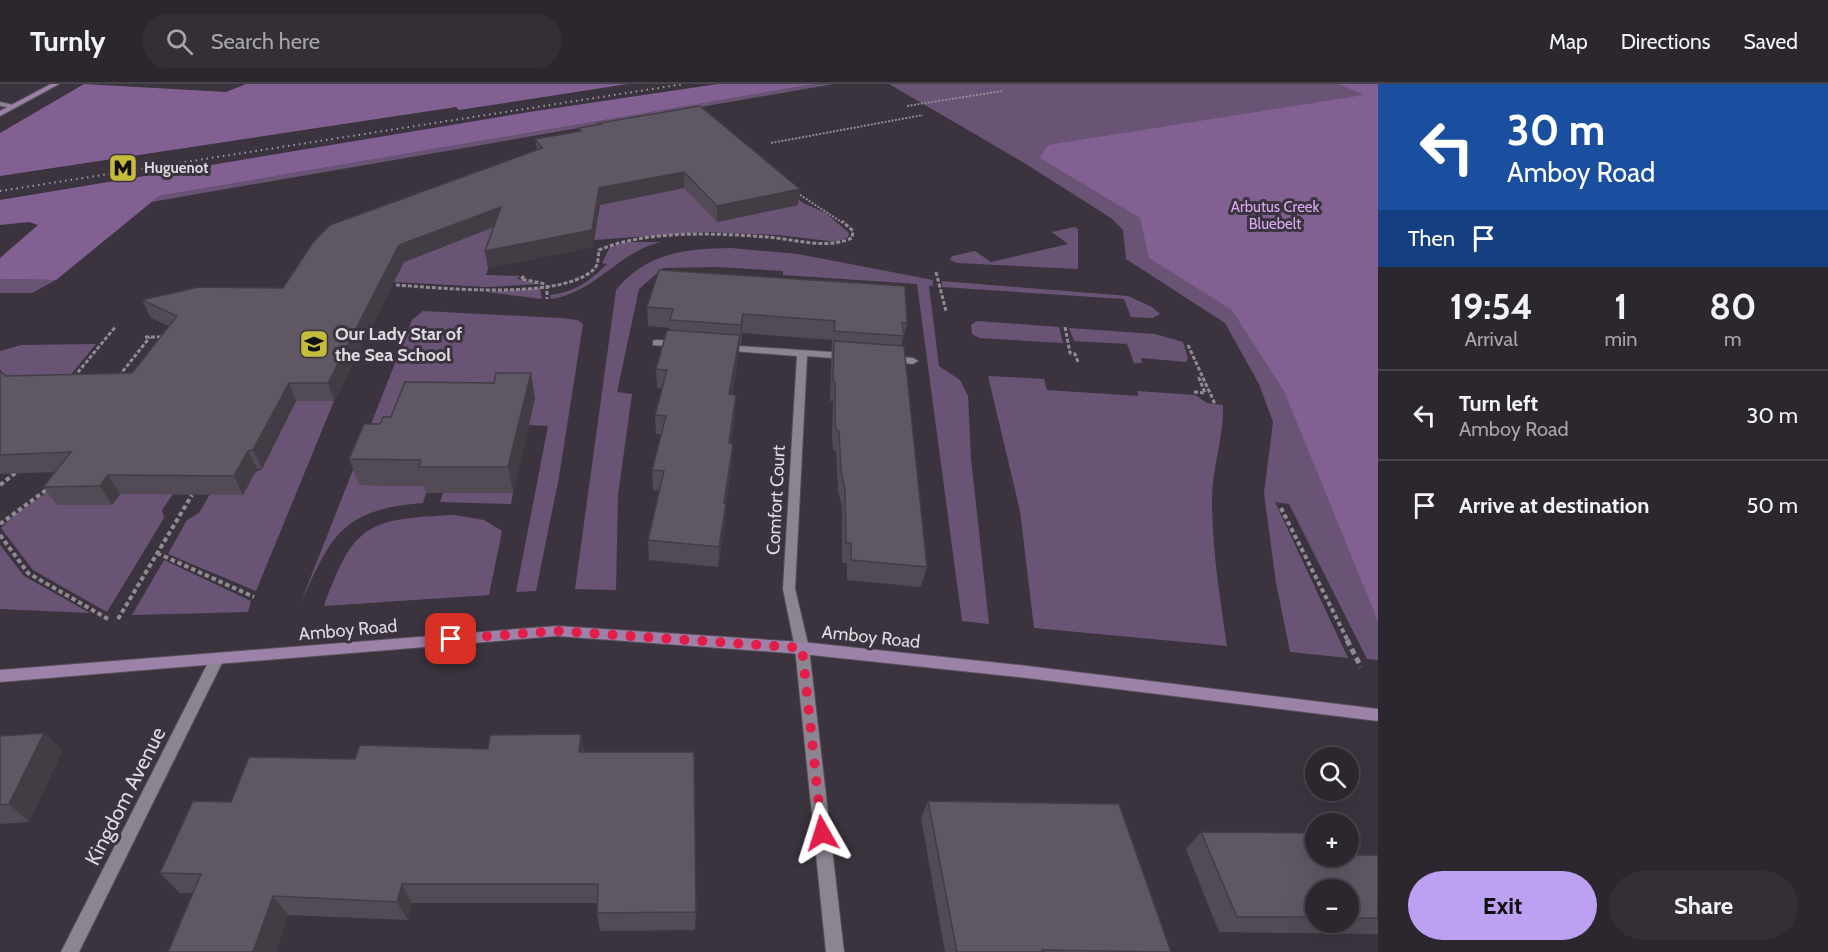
<!DOCTYPE html>
<meta charset="utf-8">
<style>
body{margin:0;font-family:Cabin,sans-serif;background:#342f37;color:#f1f3f6;height:100vh;display:flex;flex-direction:column;font-size:22px;white-space:nowrap}
*{box-sizing:border-box;margin:0}
p{font-size:20px;color:#a6a5aa}
.icon{flex:none;width:33px;height:33px;fill:none;stroke:currentColor;stroke-width:2;stroke-linecap:round;stroke-linejoin:round}
.map{position:relative;flex:1;overflow:hidden}
.drawer{display:flex;flex-direction:column;background:#2c272f;width:450px}
.drawer>*{flex:none}
.hud{background:#1a4fa0;color:#fff;overflow:hidden}
.buttons{position:absolute;left:1305px;top:663px;display:grid;gap:12px}
.buttons a{display:grid;place-items:center;width:54px;height:54px;border-radius:50%;background:#2c272f;box-shadow:0 6px 24px #0002,0 0 0 2px #48444b;font-size:30px}
.pin{position:absolute;display:grid;place-items:center;width:51px;height:51px;color:#fff;margin:-26px;border-radius:12px;box-shadow:0 3px 9px #0006}
.me{position:absolute;width:66px;margin:-33px;rotate:354deg;stroke-linejoin:round;filter:drop-shadow(0 0 4px #0008)}
.turn{display:flex;align-items:center;gap:21px;height:126px;padding:0 30px;font-size:27px}
.turn .icon{width:78px;height:78px;stroke-width:2.5}
.turn b{display:block;font-size:42px;line-height:51px}
.then{display:flex;align-items:center;height:57px;padding:0 30px;background:#0003;gap:12px;font-size:22px}
.eta{display:flex;justify-content:space-evenly;align-items:center;height:102px;text-align:center}
.eta b{font-size:36px;font-weight:700;line-height:42px}
.cta{display:flex;gap:12px;margin-top:auto;padding:12px 30px}
.cta a{flex:1;height:69px;border-radius:36px;background:#bca0f2;color:#111;font-size:24px;font-weight:700;line-height:69px;text-align:center}
.cta a+a{background:#342f37;color:#f1f3f6}
ul{padding:0;list-style:none}
li{display:flex;align-items:center;gap:18px;height:90px;padding:0 30px;border-top:2px solid #48444b}
li div{flex:1}
li b{display:block;font-size:22px}
li em{font-style:normal}
header{display:flex;align-items:center;gap:36px;box-sizing:border-box;height:84px;padding:0 30px;background:#2c272f;border-bottom:2px solid #48444b}
header strong{font-size:28px}
nav{display:flex;gap:33px;margin-inline-start:auto;font-size:21px}
.search{width:420px;height:54px;background:#342f37;display:flex;align-items:center;gap:15px;box-sizing:border-box;padding:0 21px;border-radius:33px;color:#a6a5aa;font-size:22px}
main{display:flex;flex:1;min-height:0}
.map>svg:first-child{display:block}
</style>
<header>
<strong>Turnly</strong>
<div class="search"><svg class="icon" aria-label="search" viewBox="0 0 24 24"><circle cx="10" cy="10" r="6"/><path d="M15 15l6 6"/></svg>Search here</div>
<nav><a>Map</a><a>Directions</a><a>Saved</a></nav>
</header>
<main>
<div class="map">
<svg width="1378" height="868" viewBox="0 0 1378 868">
<rect width="100%" height="100%" fill="#3b343f"/>
<path fill="#6a5475" d="M 815,0 L 834,0 L 151,118 L 159,112 Z
M 889,0 L 1378,0 L 1378,576 L 1367,575 L 1289,420 L 1275,418 L 1348,574 L 1290,568 L 1276,499 L 1264,409 L 1273,338 L 1259,300 L 1225,239 L 1126,175 L 1123,146 L 1111,134 L 1026,80 Z
M 743,69 L 803,119 L 826,129 L 849,149 L 848,153 L 837,158 L 778,151 L 706,148 L 594,156 L 596,109 Z
M 494,143 L 501,147 L 489,152 L 497,158 L 486,191 L 520,192 L 517,195 L 540,200 L 487,203 L 394,198 L 398,180 Z
M 1074,143 L 1078,145 L 1078,185 L 957,179 L 950,176 L 952,172 L 975,167 L 991,178 L 1068,160 L 1052,148 Z
M 628,158 L 661,158 C 618,168 595,209 551,215 L 550,211 C 575,208 590,197 607,180 L 602,179 L 610,163 Z
M 731,164 L 798,170 L 933,196 L 933,202 L 929,202 L 939,282 L 960,296 L 968,312 L 971,374 L 989,540 L 962,537 L 917,200 L 783,191 L 783,187 L 718,183 L 663,184 L 639,205 L 617,308 L 632,310 L 618,411 L 616,506 L 575,505 L 616,206 C 647,168 686,165 731,164 Z
M 0,195 L 56,196 L 32,209 L 0,209 Z
M 942,197 L 1128,212 L 1152,223 L 1160,230 L 1152,234 L 1131,233 L 1124,215 L 942,203 Z
M 540,204 L 542,215 L 487,208 Z
M 423,227 L 561,234 L 577,236 L 583,240 L 559,393 L 536,507 L 516,508 L 548,342 L 477,338 L 359,401 L 428,402 L 423,419 C 340,425 330,454 299,523 L 412,236 Z
M 977,237 L 1059,243 L 1063,259 L 979,254 L 972,250 L 971,241 Z
M 1069,244 L 1155,250 L 1183,258 L 1188,274 L 1186,278 L 1141,274 L 1142,279 L 1134,279 L 1127,260 L 1074,257 Z
M 96,260 L 69,293 L 0,311 L 0,267 L 21,261 Z
M 988,292 L 1044,295 L 1047,306 L 1139,312 L 1137,307 L 1195,311 L 1207,319 L 1223,321 C 1224,353 1212,384 1212,416 C 1212,465 1220,514 1227,562 L 1034,544 L 1020,427 Z
M 296,317 L 334,317 L 256,507 L 168,470 L 187,436 L 199,429 L 210,410 L 262,385 Z
M 54,404 L 112,421 L 120,410 L 173,410 L 162,426 L 164,434 L 107,528 L 33,486 L 1,444 L 14,431 Z
M 443,409 L 513,409 L 511,420 L 440,418 Z
M 455,431 L 484,436 L 502,447 L 489,511 L 324,522 C 354,438 369,435 455,431 Z
M 0,461 L 24,492 L 90,529 L 0,525 Z
M 164,476 L 251,517 L 248,528 L 132,531 Z"/>
<path fill="#826192" d="M 84,0 L 226,8 L 246,0 L 628,0 L 459,26 L 456,23 L 0,92 L 0,49 Z
M 718,0 L 815,0 L 159,112 L 56,196 L 0,195 L 0,174 L 38,141 L 29,138 L 0,141 L 0,116 L 529,28 Z
M 1339,0 L 1378,0 L 1378,537 L 1284,307 L 1232,226 L 1149,174 L 1140,134 L 1040,74 L 1048,61 L 1364,11 Z"/>
<g fill="none" stroke-linecap="round" stroke-linejoin="round">
<g stroke="#57505a" stroke-width="2">
<path id="street" d="M 0,18 L 18,22 L 15,24 L 0,22 Z
M 656,256 L 679,257 L 684,260 L 679,263 L 653,261 L 653,257 Z
M 723,261 L 846,269 L 851,272 L 846,275 L 807,272 L 795,505 L 809,564 L 844,868 L 826,868 L 795,564 L 783,505 L 797,272 L 720,266 L 718,264 Z
M 891,272 L 913,274 L 918,277 L 913,280 L 888,277 L 888,273 Z
M 217,569 L 222,571 L 224,575 L 79,868 L 61,868 L 212,571 Z"/>
</g>
<g stroke="#57505a" stroke-width="2">
<path id="secondary" d="M 51,0 L 59,0 L 0,32 L 0,27 Z
M 557,542 L 802,558 L 1019,581 L 1378,625 L 1378,637 L 1019,593 L 802,570 L 557,552 L 0,598 L 0,586 Z"/>
</g>
<path stroke="#908a93" stroke-width="2" stroke-dasharray="2 1.5" stroke-linecap="butt" d="M 907,22 L 1002,7
M 771,59 L 923,31
M 797,109 L 843,139"/>
<path stroke="#908a93" stroke-width="3" stroke-dasharray="4 2" stroke-linecap="butt" d="M 936,188 L 946,227
M 524,192 L 521,195 L 546,200
M 396,201 C 442,204 557,216 592,187 C 599,182 598,173 599,166 C 646,146 716,149 767,153 C 795,155 826,166 852,154 L 853,147 L 842,137
M 547,201 L 547,215
M 1065,243 L 1070,269 L 1075,270 L 1078,278
M 145,253 L 165,253
M 1188,261 L 1215,320
M 119,292 L 150,253
M 74,293 L 116,242
M 1194,308 L 1205,309 L 1199,294 L 1201,291"/>
<path stroke="#908a93" stroke-width="4" stroke-dasharray="4.5 3" stroke-linecap="butt" d="M 0,401 L 18,387
M 1281,424 L 1348,557
M 0,440 L 49,404
M 0,451 L 28,489 L 108,535
M 157,469 L 254,513
M 118,535 L 192,411"/>
<path stroke="#908a93" stroke-width="5" stroke-dasharray="6 4" stroke-linecap="butt" d="M 1347,556 L 1361,583"/>
<use href="#street" fill="#8d8491" fill-rule="evenodd"/>
<use href="#secondary" fill="#9c81a8" fill-rule="evenodd"/>
<path stroke="#9f9aa2" stroke-width="2" stroke-dasharray="1.5 4" stroke-linecap="butt" d="M 0,107 L 684,0"/>
</g>
<path fill="#524b55" fill-rule="evenodd" d="M 599,39 L 798,121 L 717,138 L 684,104 L 600,121 L 593,163 L 488,184 L 485,167 L 494,143 L 404,178 L 334,317 L 296,317 L 262,385 L 257,385 L 243,411 L 120,410 L 112,421 L 57,421 L 43,403 L 55,388 L 0,390 L 0,287 L 6,292 L 132,289 L 169,242 L 151,234 L 142,216 L 283,204 L 537,66 L 535,55 L 579,47 L 579,44 L 599,41 Z
M 647,223 L 907,239 L 901,262 L 927,483 L 921,503 L 847,496 L 847,479 L 842,479 L 842,424 L 838,407 L 836,366 L 833,366 L 832,353 L 833,317 L 830,317 L 832,256 L 742,249 L 741,260 L 739,260 L 739,270 L 732,310 L 735,330 L 731,359 L 732,379 L 726,420 L 725,438 L 718,483 L 649,476 L 648,456 L 660,406 L 653,406 L 652,386 L 661,350 L 656,350 L 655,331 L 662,304 L 657,304 L 656,285 L 670,246 L 670,244 L 648,242 Z
M 531,289 L 535,315 L 513,409 L 426,409 L 424,402 L 359,401 L 349,375 L 391,333 L 494,299 Z
M 44,649 L 62,667 L 29,738 L 0,740 L 0,652 Z
M 581,650 L 584,668 L 696,828 L 695,846 L 600,847 L 597,829 L 597,819 L 412,819 L 408,836 L 288,831 L 276,868 L 168,868 L 193,809 L 180,809 L 160,789 L 231,718 L 355,675 L 488,665 Z
M 928,717 L 1171,868 L 945,868 L 921,734 Z
M 1201,748 L 1316,772 L 1378,771 L 1378,850 L 1219,848 L 1186,765 ZM 1316,806 L 1348,806 L 1348,838 L 1316,838 Z"/>
<path fill="#423d45" d="M 684,88 L 684,104 L 600,121 L 593,163 L 488,184 L 485,167 L 599,104 Z
M 800,105 L 798,121 L 717,138 L 717,122 Z
M 501,123 L 504,139 L 404,178 L 334,317 L 328,299 L 399,161 Z
M 743,230 L 742,249 L 741,260 L 741,241 Z
M 740,251 L 739,270 L 728,329 L 729,310 Z
M 531,289 L 535,315 L 513,409 L 508,383 Z
M 289,299 L 296,317 L 262,385 L 253,366 Z
M 736,311 L 735,330 L 728,379 L 729,359 Z
M 733,360 L 732,379 L 726,420 L 725,438 L 718,483 L 719,463 L 724,419 Z
M 248,367 L 257,385 L 243,411 L 234,392 Z
M 108,391 L 120,410 L 112,421 L 100,402 Z
M 44,649 L 62,667 L 29,738 L 9,720 Z
M 581,650 L 584,672 L 579,668 Z
M 402,800 L 412,819 L 408,836 L 397,818 Z
M 273,812 L 288,831 L 276,868 L 253,868 Z"/>
<path fill="#5f5763" stroke="#423d45" stroke-width="1.5" d="M 700,22 L 800,105 L 717,122 L 684,88 L 599,104 L 592,146 L 485,167 L 501,123 L 399,161 L 328,299 L 289,299 L 253,366 L 248,367 L 234,392 L 108,391 L 100,402 L 43,403 L 71,368 L 0,371 L 0,287 L 6,292 L 132,289 L 177,232 L 142,216 L 199,203 L 283,204 L 314,157 L 330,141 L 542,64 L 535,55 L 581,47 L 579,44 L 601,40 L 599,39 Z
M 659,186 L 905,202 L 907,239 L 902,239 L 904,252 L 834,247 L 835,237 L 743,230 L 741,241 L 670,236 L 673,225 L 647,223 Z
M 667,246 L 740,251 L 729,310 L 736,311 L 729,359 L 733,360 L 724,419 L 726,419 L 719,463 L 648,456 L 664,387 L 652,386 L 666,332 L 655,331 L 667,286 L 656,285 Z
M 834,257 L 904,262 L 927,483 L 851,476 L 851,459 L 846,459 L 845,405 L 841,387 L 839,347 L 836,346 L 835,334 L 835,298 L 833,298 Z
M 496,289 L 531,289 L 508,383 L 419,383 L 421,376 L 349,375 L 364,340 L 380,340 L 383,333 L 391,333 L 405,298 L 494,299 Z
M 44,649 L 9,720 L 0,721 L 0,652 Z
M 581,650 L 579,668 L 694,668 L 696,828 L 597,829 L 598,800 L 402,800 L 397,818 L 273,812 L 253,868 L 168,868 L 201,790 L 160,789 L 193,717 L 231,718 L 249,673 L 355,675 L 360,661 L 488,665 L 490,651 Z
M 928,717 L 1119,720 L 1171,868 L 1042,866 L 1043,868 L 957,868 Z
M 1201,748 L 1316,749 L 1316,772 L 1348,772 L 1348,771 L 1378,771 L 1378,834 L 1348,834 L 1348,806 L 1316,806 L 1316,833 L 1237,833 Z"/>
<g fill="none" stroke-linecap="round" stroke-linejoin="round">
<path stroke="#e11d48" stroke-width="10" stroke-dasharray="0 18" d="M 451,555 L 557,547 L 802,564 L 822,749"/>
</g>
<defs>
<g id="metro-square" transform="scale(1.5)"><rect x="-9" y="-9" width="18" height="18" rx="4" fill="#c6bc3c" stroke="#3b343f"/><path d="M-5.5 5V-5H-3L0 0L3-5H5.5V5H3V-.5L0 4L-3-.5V5Z" fill="#111"/></g>
<g id="school-square" transform="scale(1.5)"><rect x="-9" y="-9" width="18" height="18" rx="4" fill="#c6bc3c" stroke="#3b343f"/><path d="M0-5L7-2L0 1L-7-2ZM-4 1L0 2.5L4 1V4Q0 6-4 4Z" fill="#111"/></g>
</defs>
<g fill-rule="evenodd">
<use href="#metro-square" x="123" y="84"/>
<use href="#school-square" x="314" y="260"/>
</g>
<g text-anchor="middle" dominant-baseline="central" stroke-width="6" stroke-linejoin="round" paint-order="stroke">
<g font-size="15" font-weight="bold" fill="#dfdae1" stroke="#3b343f" text-anchor="start">
<text x="144" y="84">Huguenot</text>
</g>
<g font-size="15" fill="#dba9f3" stroke="#3b343f">
<text x="1275" y="123">Arbutus Creek<tspan x="1275" dy="17">Bluebelt</tspan></text>
</g>
<g font-size="18" font-weight="bold" fill="#dfdae1" stroke="#3b343f" text-anchor="start">
<text x="335" y="250">Our Lady Star of<tspan x="335" dy="21">the Sea School</tspan></text>
</g>
<g font-size="18" fill="#dfdae1" stroke="#3b343f">
<text transform="translate(776 416) rotate(-87)">Comfort Court</text>
<text transform="translate(348 546) rotate(-5)">Amboy Road</text>
<text transform="translate(871 553) rotate(6)">Amboy Road</text>
</g>
<g font-size="21" fill="#dfdae1" stroke="#3b343f">
<text transform="translate(125 712) rotate(-63)">Kingdom Avenue</text>
</g>
</g>
</svg>
<div class="buttons">
<a><svg class="icon" aria-label="search" viewBox="0 0 24 24"><circle cx="10" cy="10" r="6"/><path d="M15 15l6 6"/></svg></a>
<a>+</a>
<a>−</a>
</div>
<div class="pin" style="left:451px;top:555px;background:#d93025"><svg class="icon" aria-label="arrive" viewBox="0 0 24 24"><path d="M6 21V4h12l-3 4 3 4H6"/></svg></div>
<svg class="me" style="left:822px;top:749px" viewBox="-20 -20 40 40"><path d="M0-17L14 15 0 8-14 15z" fill="#e11d48" stroke="#fff" stroke-width="4"/></svg>
</div>
<section class="drawer">
<div class="hud">
<div class="turn"><svg class="icon" aria-label="left" viewBox="0 0 24 24"><path d="M17 20v-9H6M10 6l-5 5 5 5"/></svg><div><b>30 m</b>Amboy Road</div></div>
<div class="then">Then<svg class="icon" aria-label="arrive" viewBox="0 0 24 24"><path d="M6 21V4h12l-3 4 3 4H6"/></svg></div>
</div>
<div class="eta">
<div><b>19:54</b><p>Arrival</p></div>
<div><b>1</b><p>min</p></div>
<div><b>80</b><p>m</p></div>
</div>
<ul>
<li><svg class="icon" aria-label="left" viewBox="0 0 24 24"><path d="M17 20v-9H6M10 6l-5 5 5 5"/></svg><div><b>Turn left</b><p>Amboy Road</p></div><em>30 m</em></li>
<li><svg class="icon" aria-label="arrive" viewBox="0 0 24 24"><path d="M6 21V4h12l-3 4 3 4H6"/></svg><div><b>Arrive at destination</b></div><em>50 m</em></li>
</ul>
<div class="cta"><a>Exit</a><a>Share</a></div>
</section>
</main>
